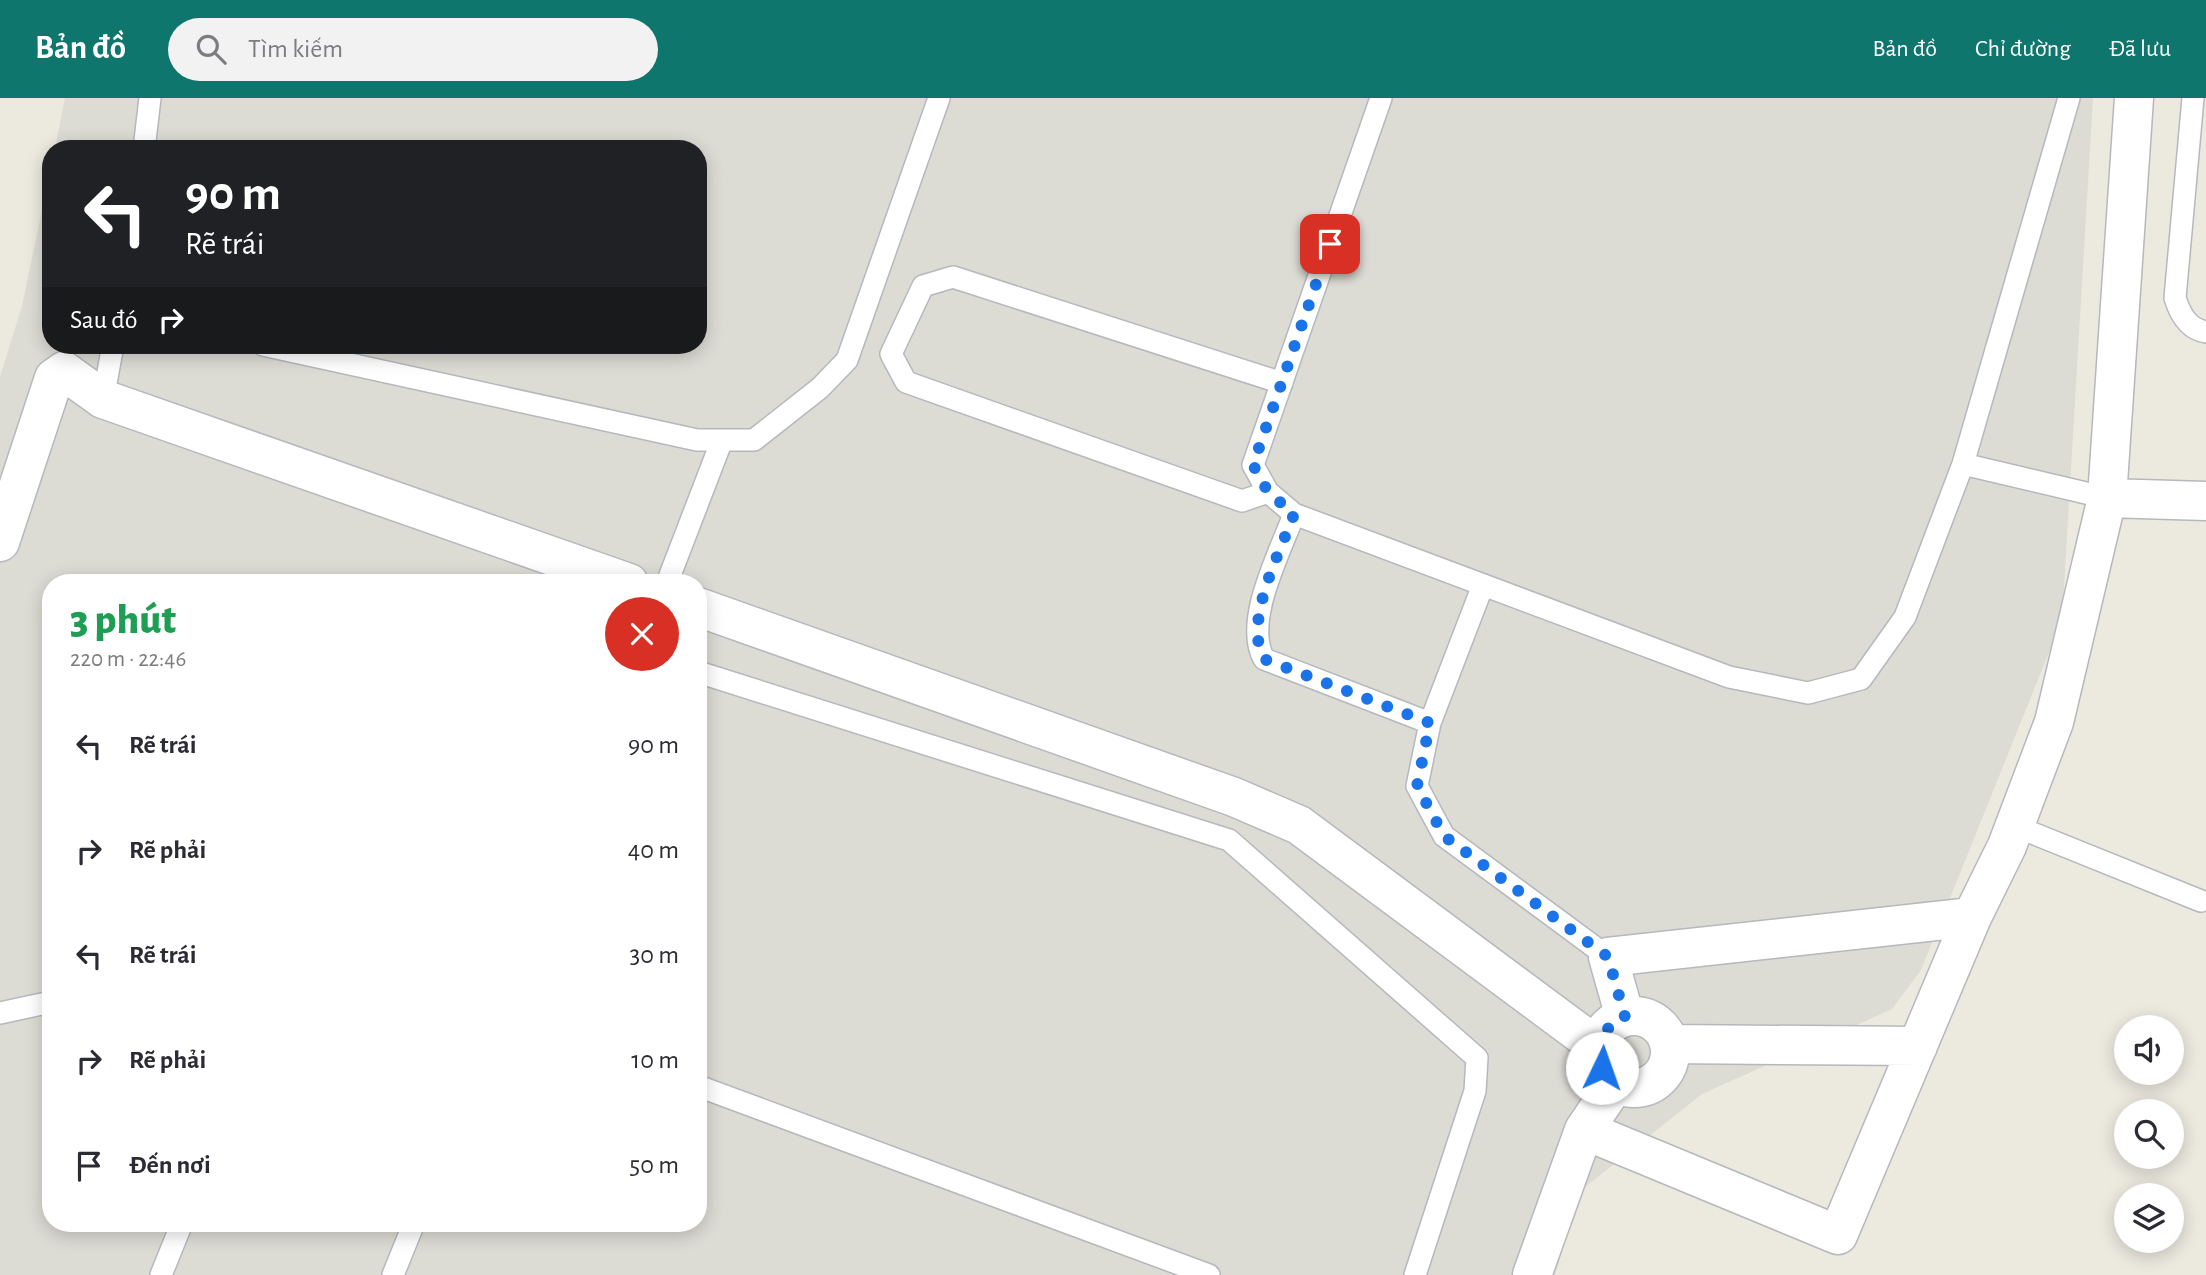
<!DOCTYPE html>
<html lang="vi">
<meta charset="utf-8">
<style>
body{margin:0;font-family:"Alegreya Sans",sans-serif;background:#f2f2f3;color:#2b2b33;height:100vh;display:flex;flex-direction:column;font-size:26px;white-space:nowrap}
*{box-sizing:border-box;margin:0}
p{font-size:23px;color:#7c7c81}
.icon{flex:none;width:38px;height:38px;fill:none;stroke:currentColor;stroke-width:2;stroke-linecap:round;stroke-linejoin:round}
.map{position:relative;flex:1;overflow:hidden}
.drawer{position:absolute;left:42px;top:476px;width:665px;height:658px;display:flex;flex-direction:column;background:#fff;border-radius:28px;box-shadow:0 4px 18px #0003}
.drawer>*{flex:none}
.banner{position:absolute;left:42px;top:42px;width:665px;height:214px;border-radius:28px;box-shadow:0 4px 18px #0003;background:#202124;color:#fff;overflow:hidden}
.controls{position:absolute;left:2114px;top:917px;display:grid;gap:14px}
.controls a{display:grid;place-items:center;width:70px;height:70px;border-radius:50%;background:#fff;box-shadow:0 4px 18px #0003;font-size:35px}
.pin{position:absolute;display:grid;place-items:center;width:60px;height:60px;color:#fff;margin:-30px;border-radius:14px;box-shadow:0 4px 10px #0006}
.me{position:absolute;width:77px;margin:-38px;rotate:3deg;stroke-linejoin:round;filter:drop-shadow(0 0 5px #0008)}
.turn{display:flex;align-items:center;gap:24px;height:147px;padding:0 28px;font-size:32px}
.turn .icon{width:91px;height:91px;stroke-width:2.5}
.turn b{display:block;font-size:49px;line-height:60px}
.then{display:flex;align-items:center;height:66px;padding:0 28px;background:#0003;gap:14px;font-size:26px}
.round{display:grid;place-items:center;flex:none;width:74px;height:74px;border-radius:37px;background:#f2f2f3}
.summary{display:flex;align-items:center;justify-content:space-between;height:119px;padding:0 28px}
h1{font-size:42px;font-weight:800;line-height:52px;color:#1e9e55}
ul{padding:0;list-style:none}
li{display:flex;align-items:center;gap:21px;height:105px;padding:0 28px}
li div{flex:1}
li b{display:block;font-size:26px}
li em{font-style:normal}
header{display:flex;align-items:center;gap:42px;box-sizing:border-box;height:98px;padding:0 35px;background:#0f766e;color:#fff}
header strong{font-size:33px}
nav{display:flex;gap:38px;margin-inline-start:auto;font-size:24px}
.search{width:490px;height:63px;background:#f2f2f3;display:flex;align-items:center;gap:18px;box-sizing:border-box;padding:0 24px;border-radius:38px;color:#7c7c81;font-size:26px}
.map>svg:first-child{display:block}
</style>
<header>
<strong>Bản đồ</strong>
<div class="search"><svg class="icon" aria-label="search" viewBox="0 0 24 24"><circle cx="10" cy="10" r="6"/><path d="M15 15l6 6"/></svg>Tìm kiếm</div>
<nav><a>Bản đồ</a><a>Chỉ đường</a><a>Đã lưu</a></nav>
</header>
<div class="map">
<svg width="2206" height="1177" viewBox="0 0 2206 1177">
<rect width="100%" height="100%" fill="#ece9df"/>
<path fill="#dcdbd4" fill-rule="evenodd" d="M 65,0 L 2093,0 L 2062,522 L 1921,872 L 1892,911 L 1702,996 L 1580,1093 L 1555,1177 L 0,1177 L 0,279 L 22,208 L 51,69 L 51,247 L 698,247 L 698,51 L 55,51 ZM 51,485 L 698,485 L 698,1125 L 51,1125 Z"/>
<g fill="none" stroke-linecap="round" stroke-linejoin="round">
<g stroke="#b5b8bd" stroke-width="24">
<path id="lane" d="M 1381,0 L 1253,367 L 1268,394 L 1294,416 L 1729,579 L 1808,595 L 1861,581 L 1905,519 L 1963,366 L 2069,0
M 2193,0 L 2175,200 C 2180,216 2188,231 2206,234
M 144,51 L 150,0
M 263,247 L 697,342 L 754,342 L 820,290 L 847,262 L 939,0
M 103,301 L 113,247
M 1963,366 L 2107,400
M 1268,394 L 1242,403 L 906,284 L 891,256 L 923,188 L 953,179 L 1282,285
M 1294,416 C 1280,455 1243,523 1264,561 L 1430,625
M 667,485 L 722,342
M 1483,487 L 1430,625 L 1417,688 L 1444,738 L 1608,859
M 698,574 L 1229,742 L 1477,960 L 1475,993 L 1415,1177
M 2015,728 L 2201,803
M 0,915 L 51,904
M 698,988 L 1209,1177
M 161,1177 L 182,1125
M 393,1177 L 414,1125"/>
</g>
<g stroke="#b5b8bd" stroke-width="41">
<path id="street" d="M 2107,400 L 2206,403
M 0,444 L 54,280 L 64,273 L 103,301 L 629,485
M 698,509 L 1234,699 L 1299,727 L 1598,949
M1598 954a36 36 0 1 1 72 0a36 36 0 1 1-72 0Z
M 1625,919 L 1608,859 L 1972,819
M 1669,946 L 1918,948
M 1584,1032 L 1838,1137 L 1972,819 L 2007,748 L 2054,624 L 2107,400 L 2134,0
M 1532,1177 L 1584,1032 L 1616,985"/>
</g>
<use href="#lane" stroke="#fff" stroke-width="21"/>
<use href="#street" stroke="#fff" stroke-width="38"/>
</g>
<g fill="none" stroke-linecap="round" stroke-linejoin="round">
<path stroke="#1a73e8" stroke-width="12" stroke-dasharray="0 21.6" d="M 1330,146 L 1253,367 L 1268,394 L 1294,416 C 1280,455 1243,523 1264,561 L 1430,625 L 1417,688 L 1444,738 L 1608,859 L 1625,919 C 1603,928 1594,947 1602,970"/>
</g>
</svg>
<div class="controls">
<a><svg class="icon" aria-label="sound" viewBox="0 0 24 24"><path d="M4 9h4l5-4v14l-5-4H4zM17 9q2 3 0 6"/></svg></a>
<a><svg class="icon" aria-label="search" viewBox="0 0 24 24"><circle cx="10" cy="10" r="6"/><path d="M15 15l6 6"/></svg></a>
<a><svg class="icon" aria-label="layers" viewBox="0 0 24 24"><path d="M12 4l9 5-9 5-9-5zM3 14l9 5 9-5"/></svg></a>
</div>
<div class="pin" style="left:1330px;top:146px;background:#d93025"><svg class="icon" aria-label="arrive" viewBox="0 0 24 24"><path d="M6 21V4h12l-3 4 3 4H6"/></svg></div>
<svg class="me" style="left:1602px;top:970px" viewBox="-20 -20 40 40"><circle r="19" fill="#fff"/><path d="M0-13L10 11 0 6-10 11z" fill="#1a73e8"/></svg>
<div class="banner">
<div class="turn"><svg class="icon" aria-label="left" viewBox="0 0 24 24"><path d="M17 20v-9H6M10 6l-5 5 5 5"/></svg><div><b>90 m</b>Rẽ trái</div></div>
<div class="then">Sau đó<svg class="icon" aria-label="right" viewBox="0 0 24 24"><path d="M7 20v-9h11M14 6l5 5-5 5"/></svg></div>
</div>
<section class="drawer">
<div class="summary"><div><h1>3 phút</h1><p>220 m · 22:46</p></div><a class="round" style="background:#d93025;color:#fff"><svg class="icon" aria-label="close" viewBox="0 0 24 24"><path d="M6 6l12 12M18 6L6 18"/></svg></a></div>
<ul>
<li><svg class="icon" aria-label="left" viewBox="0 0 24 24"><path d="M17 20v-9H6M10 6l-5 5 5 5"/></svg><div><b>Rẽ trái</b></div><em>90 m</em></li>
<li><svg class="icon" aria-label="right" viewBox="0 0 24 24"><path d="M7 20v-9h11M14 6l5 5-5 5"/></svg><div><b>Rẽ phải</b></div><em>40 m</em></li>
<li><svg class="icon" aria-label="left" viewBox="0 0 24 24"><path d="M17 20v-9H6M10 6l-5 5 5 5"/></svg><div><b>Rẽ trái</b></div><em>30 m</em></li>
<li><svg class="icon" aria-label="right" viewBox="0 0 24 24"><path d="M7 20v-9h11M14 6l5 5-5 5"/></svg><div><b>Rẽ phải</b></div><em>10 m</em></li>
<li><svg class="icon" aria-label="arrive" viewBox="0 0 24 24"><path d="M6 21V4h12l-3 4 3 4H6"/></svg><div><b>Đến nơi</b></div><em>50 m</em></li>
</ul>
</section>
</div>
